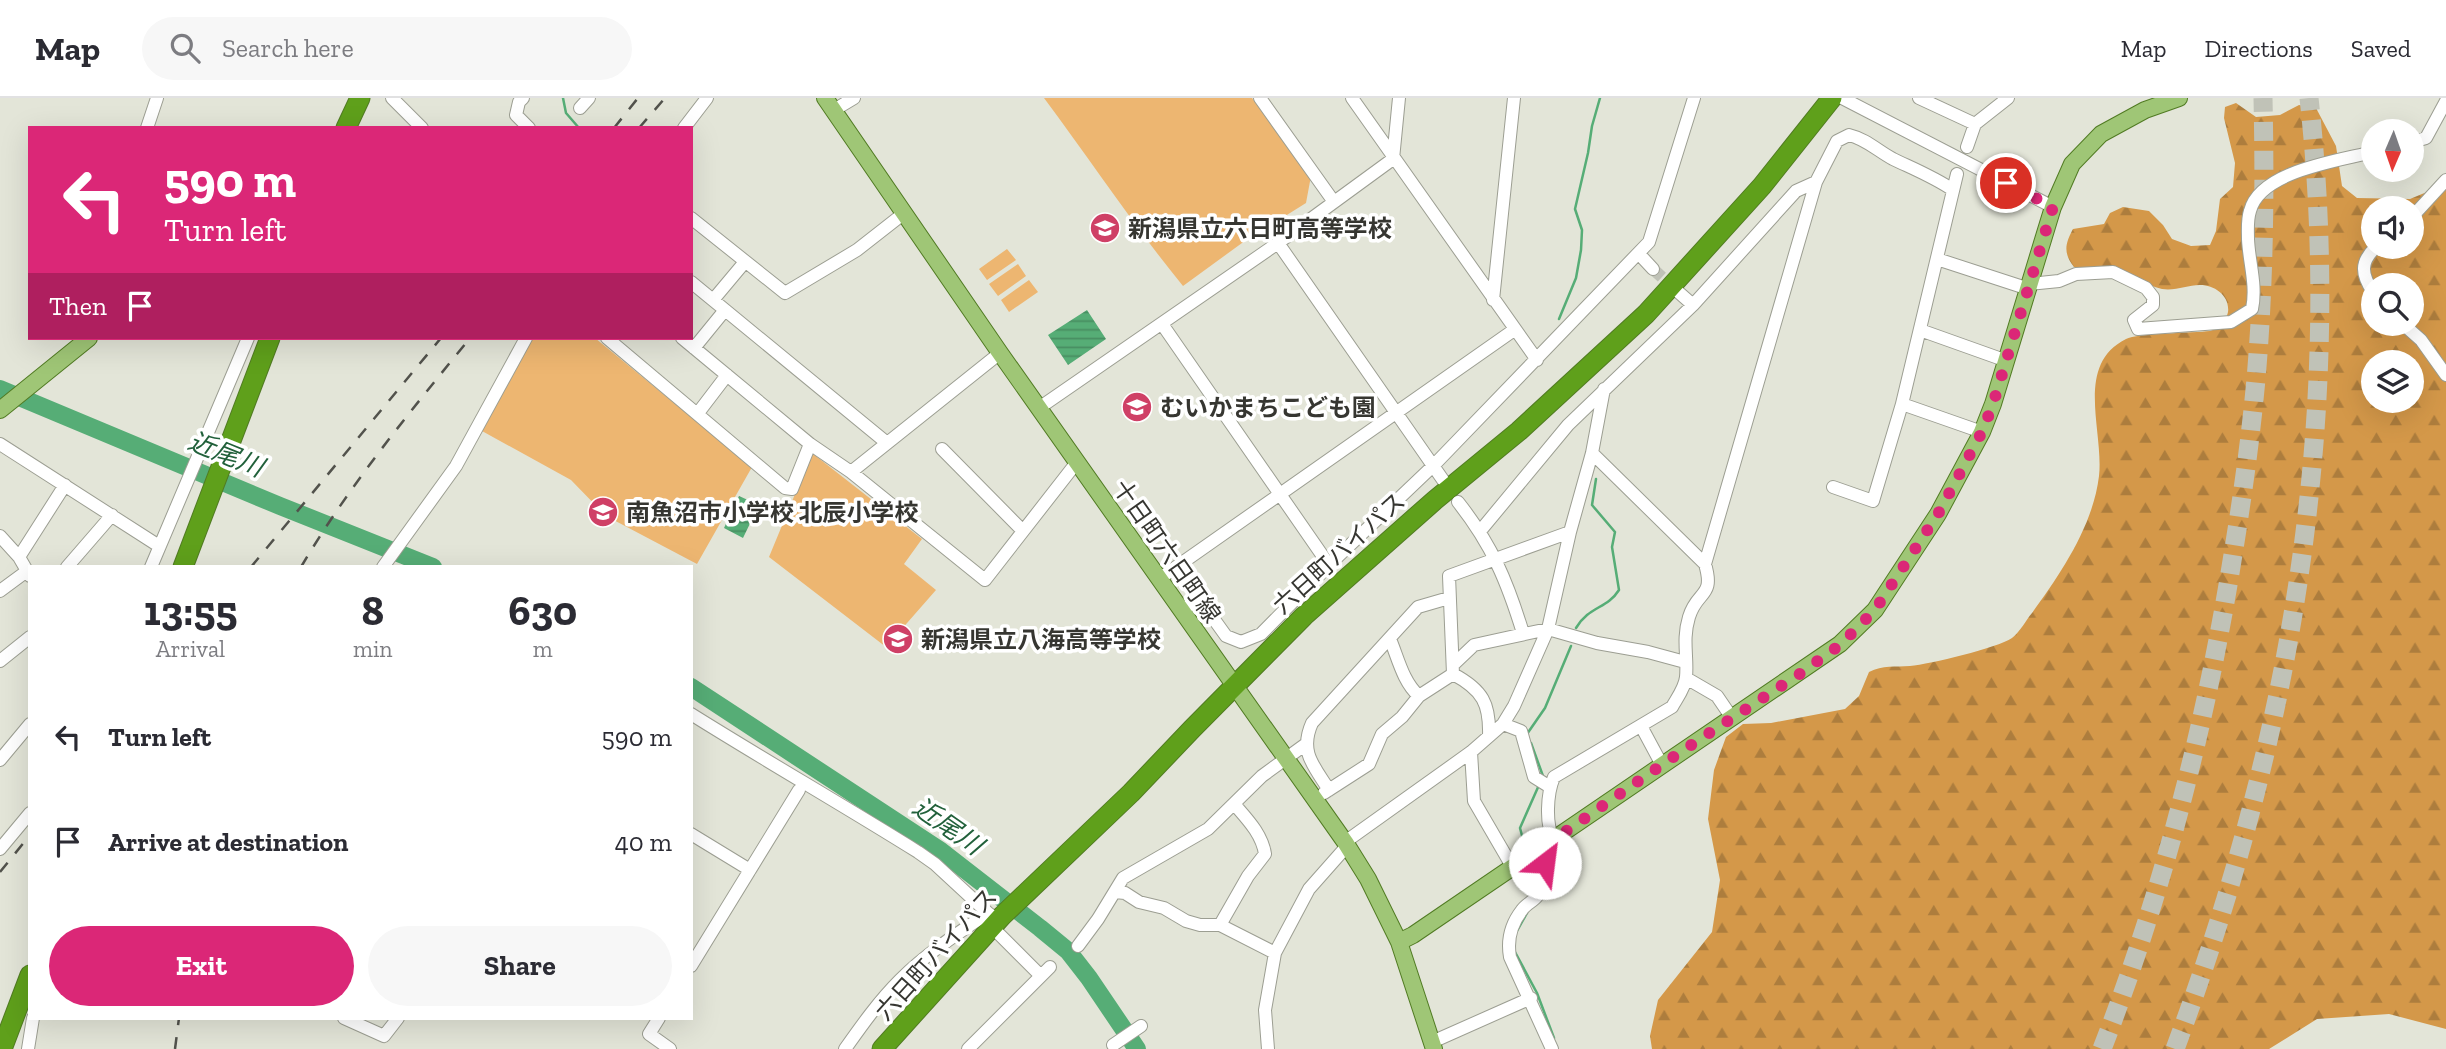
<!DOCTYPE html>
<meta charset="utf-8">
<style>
body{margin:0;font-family:"Zilla Slab","Noto Sans JP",serif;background:#f7f7f7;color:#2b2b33;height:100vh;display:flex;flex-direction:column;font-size:26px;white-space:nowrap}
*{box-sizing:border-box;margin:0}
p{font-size:23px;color:#7c7c81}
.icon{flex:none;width:38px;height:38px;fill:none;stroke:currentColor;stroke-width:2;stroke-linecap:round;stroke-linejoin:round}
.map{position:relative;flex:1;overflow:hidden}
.panel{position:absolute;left:28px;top:467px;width:665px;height:455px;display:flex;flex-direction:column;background:#fff;border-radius:0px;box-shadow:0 7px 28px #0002}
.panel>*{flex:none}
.hud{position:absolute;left:28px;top:28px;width:665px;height:214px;border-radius:0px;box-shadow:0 7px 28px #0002;background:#db2777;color:#fff;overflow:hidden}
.needle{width:46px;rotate:182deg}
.tools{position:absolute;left:2361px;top:21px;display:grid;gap:14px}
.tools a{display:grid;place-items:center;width:63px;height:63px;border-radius:50%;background:#fff;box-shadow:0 7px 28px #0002;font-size:35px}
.pin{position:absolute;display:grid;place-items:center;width:60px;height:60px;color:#fff;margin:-30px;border:4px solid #fff;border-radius:50%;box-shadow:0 2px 7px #0007}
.me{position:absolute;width:77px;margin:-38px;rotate:30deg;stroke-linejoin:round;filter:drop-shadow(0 0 5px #0008)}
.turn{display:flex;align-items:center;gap:24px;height:147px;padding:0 21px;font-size:32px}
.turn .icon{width:91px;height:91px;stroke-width:2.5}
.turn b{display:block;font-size:49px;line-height:60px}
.then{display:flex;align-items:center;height:66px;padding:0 21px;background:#0003;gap:14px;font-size:26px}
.eta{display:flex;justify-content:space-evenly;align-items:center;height:119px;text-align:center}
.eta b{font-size:42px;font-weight:800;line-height:49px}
.button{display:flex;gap:14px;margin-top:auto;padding:14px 21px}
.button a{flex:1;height:80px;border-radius:42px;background:#db2777;color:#fff;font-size:28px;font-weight:800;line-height:80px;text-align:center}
.button a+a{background:#f7f7f7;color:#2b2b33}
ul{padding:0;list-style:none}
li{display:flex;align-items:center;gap:21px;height:105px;padding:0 21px}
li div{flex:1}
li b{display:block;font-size:26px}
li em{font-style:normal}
header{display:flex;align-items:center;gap:42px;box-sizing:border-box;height:98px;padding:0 35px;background:#fff;border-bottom:2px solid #e1e1e2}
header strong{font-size:33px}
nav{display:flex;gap:38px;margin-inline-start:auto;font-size:24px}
.search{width:490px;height:63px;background:#f7f7f7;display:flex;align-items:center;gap:18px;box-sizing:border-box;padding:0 24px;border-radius:38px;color:#7c7c81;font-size:26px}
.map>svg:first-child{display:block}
</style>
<header>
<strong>Map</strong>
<div class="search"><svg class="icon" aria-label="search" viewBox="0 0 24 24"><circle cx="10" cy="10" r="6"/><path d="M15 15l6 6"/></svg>Search here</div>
<nav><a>Map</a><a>Directions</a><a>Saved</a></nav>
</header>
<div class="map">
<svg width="2446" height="951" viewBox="0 0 2446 951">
<defs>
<pattern id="forest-firs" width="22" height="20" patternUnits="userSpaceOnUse" patternTransform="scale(1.75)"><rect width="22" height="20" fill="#d49849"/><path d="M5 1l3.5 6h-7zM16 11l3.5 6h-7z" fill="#ad7d3d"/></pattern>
<pattern id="water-rules" width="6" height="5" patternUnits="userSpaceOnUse" patternTransform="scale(1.75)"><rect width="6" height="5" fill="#56ad76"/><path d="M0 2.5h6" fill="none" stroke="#488e61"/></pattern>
</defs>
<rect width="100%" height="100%" fill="#e3e5d8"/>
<path fill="url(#forest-firs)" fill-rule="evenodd" d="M 2236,5 L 2256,19 L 2280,17 L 2299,7 L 2316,10 L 2336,48 L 2342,88 L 2357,100 L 2410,101 L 2446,86 L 2446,931 L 2389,916 L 2317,921 L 2269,951 L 1652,951 L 1650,938 L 1658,902 L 1712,834 L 1720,782 L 1708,721 L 1714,672 L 1726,639 L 1743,626 L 1771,625 L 1845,611 L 1859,598 L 1869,574 C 1883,567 1895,569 1910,568 C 1930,566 1997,550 2012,540 C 2020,534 2026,522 2032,515 C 2061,475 2093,428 2099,378 C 2104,333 2074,267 2126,241 C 2137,235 2194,235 2210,233 L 2221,229 C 2223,225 2227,219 2228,214 C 2230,198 2215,187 2200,187 C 2187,187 2176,193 2162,191 C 2145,187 2133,177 2117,171 C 2103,165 2088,172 2074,169 C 2063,155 2065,146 2073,131 L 2104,126 L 2110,115 L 2123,109 L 2149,113 L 2163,127 L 2172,141 L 2191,148 L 2210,147 L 2216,133 L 2220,101 L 2233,89 L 2235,65 L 2224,20 L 2225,9 ZM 2373,110 L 2412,110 L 2412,149 L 2373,149 ZM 2373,187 L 2412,187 L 2412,226 L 2373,226 ZM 2373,264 L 2412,264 L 2412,303 L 2373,303 Z"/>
<path fill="#edb671" d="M 1044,0 L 1252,0 L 1311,78 L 1306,105 L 1242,145 L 1183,188 C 1134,128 1091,63 1044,0 Z
M 1007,151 L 1016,162 L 987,182 L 979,171 Z
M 1018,166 L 1026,178 L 998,198 L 989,186 Z
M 1029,182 L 1038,194 L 1009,214 L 1001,202 Z
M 533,240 L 595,240 L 752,369 L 697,466 L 606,418 L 571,382 L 482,333 Z
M 812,355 L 922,441 L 904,466 L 936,492 L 886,549 L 769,459 Z"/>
<path fill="url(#water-rules)" d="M 1087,212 L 1106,241 L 1068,267 L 1048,237 Z
M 739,398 L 759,407 L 743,440 L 724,430 Z"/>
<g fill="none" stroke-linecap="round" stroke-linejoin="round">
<path stroke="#56ad76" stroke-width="2.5" d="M 563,0 L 566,15 L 579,30
M 1559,221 L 1576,180 L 1581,152 L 1582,132 L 1575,111 L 1588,55 L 1592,28 L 1600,0
M 1576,530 C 1589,508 1607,511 1619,492 L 1612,449 L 1615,434 L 1592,407 L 1596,381
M 1527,636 L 1545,610 L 1571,548
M 1531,645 L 1543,678
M 1525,749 L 1520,730 L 1539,687
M 1533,768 L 1536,788
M 1517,833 L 1527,815
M 1515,854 L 1537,895 L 1554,940"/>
<path stroke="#56ad76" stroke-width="18" d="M 0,291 L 280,408 L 433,469
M 691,589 L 941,753 L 1040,830 L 1068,853 L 1089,880 L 1137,951"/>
<path stroke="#c0c2b7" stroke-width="12" stroke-dasharray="12 6" stroke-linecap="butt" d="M 1653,171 L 1676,192"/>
<path stroke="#c0c2b7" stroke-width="19" stroke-dasharray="19 10" stroke-linecap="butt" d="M 2102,951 C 2161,799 2202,641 2229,481 C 2240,415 2250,348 2256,281 C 2264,188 2265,94 2263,0
M 2175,951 C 2289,645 2345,326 2309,0"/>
<g stroke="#9c9e92" stroke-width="14">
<path id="minor" d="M 392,0 L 422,30
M 523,0 L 519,4 L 516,17 L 529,30
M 1260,0 L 1334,104
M 1352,0 L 1537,262
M 1842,0 L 2053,109
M 1919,0 L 1975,26
M 580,10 L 589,0
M 834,12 L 854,0
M 147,30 L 157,0
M 684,30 L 707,0
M 2412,44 L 2426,40 L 2446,3
M 1967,49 L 1975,26 L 2008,0
M 1957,76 L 1902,306 L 1982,334
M 2412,119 L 2446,82
M 691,120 L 785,195 L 857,152 L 903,116
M 1278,145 L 1443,382
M 1639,156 L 1653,171
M 1937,161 L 2029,191
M 691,184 L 887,345
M 2030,186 L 2059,183 L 2076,176 L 2113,174 L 2146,190 L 2153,199 L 2153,207 L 2134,222 L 2138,231 L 2231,224 L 2252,211 C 2257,187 2249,165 2248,141 C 2248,132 2247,122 2250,113 C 2260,73 2338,63 2373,54
M 1676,192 L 1693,207
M 2373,194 C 2361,176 2360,164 2376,149
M 713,202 L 744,165
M 1493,202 L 1514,0
M 1162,226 L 1329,467
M 2403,226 L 2421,242 L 2446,277
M 1920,232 L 2007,263
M 607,240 L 785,390 L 792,391 L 810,346 L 851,374 L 985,482 L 1077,364
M 682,240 L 810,346
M 694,250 L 725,212
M 1039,310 L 1278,145 L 1393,61 L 1399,0
M 698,315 L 727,277
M 0,346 L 159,448
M 942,351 L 1023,433
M 851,374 L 1000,255
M 1833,389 L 1873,403 L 1902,306
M 1458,404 C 1492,447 1507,483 1523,535
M 1481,432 L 1568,327 L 1693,207 L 1796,93 L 1816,84
M 0,438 L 19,459 L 30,478
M 19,459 L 65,387
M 1705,466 L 1816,84 L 1837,43 L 1849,37 C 1866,41 1878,53 1893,61 C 1914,71 1934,79 1953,92
M 67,469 L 112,417
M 151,469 L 248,240
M 383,469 L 456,368 L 526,240
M 1159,481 L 1514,232
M 0,493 L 27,473
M 1181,512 L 1193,505 L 1203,506 L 1226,538 L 1241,544 L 1261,536 L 1329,467 L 1434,367 L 1649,144 L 1694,0
M 1390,541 C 1398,560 1403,584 1419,598 L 1453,576 L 1449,478 L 1570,434
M 0,563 L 30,539
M 1454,566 L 1474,547 L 1548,531 L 1597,545 L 1648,554 L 1685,564
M 1453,576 C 1483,592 1490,606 1489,638
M 1686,580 L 1717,598 L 1732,620
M 691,616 C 766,663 843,707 918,754 L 935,766 L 988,815
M 1503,626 L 1521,633 L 1534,679 L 1550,689
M 1641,628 L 1662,667
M 1471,654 L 1474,703 L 1513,770
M 0,662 L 30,626
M 1329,692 C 1314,668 1299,654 1312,625 L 1418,509 L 1449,500
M 1324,695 L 1369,666 L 1382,636 L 1402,619 L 1419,598
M 691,736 L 750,772
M 1554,742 C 1545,727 1547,695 1554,679 L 1672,609 C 1677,600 1685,590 1686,579 C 1688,559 1682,542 1689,519 C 1697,492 1715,500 1705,466 L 1592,355
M 1345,744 L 1471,654 L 1503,626 L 1514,608 L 1548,531 L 1570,434 L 1592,355 L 1604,291
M 1546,747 C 1545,762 1547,784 1538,797 C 1534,803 1526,806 1522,812 C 1511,826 1507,842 1510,859 L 1552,951
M 0,751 L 30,715
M 1115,794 L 1125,795 L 1139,804 L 1164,810 L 1186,823 L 1200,827 L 1220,827 L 1275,855
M 1220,827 L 1248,778 L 1265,756 C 1262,736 1247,721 1235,707
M 992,829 L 1041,878
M 1078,848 L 1098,821 L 1123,780 L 1208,731 L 1262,678 L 1306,646
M 691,868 L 799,692
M 344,920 L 384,938 L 398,920
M 659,920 L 649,936 L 670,951
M 1432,944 L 1531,900
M 1113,947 L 1141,928
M 28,951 L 33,920
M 845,951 C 862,927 879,903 900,882 C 926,856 958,835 988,815 L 994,819
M 968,951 L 1050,869
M 1268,951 L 1265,912 L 1275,855 L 1309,791 L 1347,748"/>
</g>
<g stroke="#517b23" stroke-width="18">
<path id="major" d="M 825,0 L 1000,255 L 1345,744 L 1368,781 L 1399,844 L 1434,951
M 0,312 L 89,240
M 1399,844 L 1413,837 L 1840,546 L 1875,512 L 1938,416 L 1982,334 L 1993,306 L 2053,109 L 2072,66 L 2101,36 L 2145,12 L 2179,0"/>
</g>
<g stroke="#517b23" stroke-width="21">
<path id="highway" d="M 346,30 L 360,0
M 183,469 L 270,240
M 2,951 L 30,877
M 882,951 L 1002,818 L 1131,695 L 1192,631 L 1304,518 L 1435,402 L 1519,333 L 1646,216 L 1762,88 L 1832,0"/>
</g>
<use href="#minor" stroke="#fff" stroke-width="12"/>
<use href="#major" stroke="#9fc676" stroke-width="16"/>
<use href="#highway" stroke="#5fa01b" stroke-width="19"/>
<path stroke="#52524c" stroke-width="2.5" stroke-dasharray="12 12" stroke-linecap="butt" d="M 614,30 L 638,0
M 639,30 L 665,0
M 251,469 L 441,240
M 301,469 C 350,386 410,314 470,240
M 0,774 L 30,737
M 175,951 L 179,920"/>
</g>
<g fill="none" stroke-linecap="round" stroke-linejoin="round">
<path stroke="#db2777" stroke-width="12" stroke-dasharray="0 21.6" d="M 1545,765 L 1546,747 L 1682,653 L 1801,575 L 1840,547 L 1875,512 L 1938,416 L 1982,334 L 1993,306 L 2053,109 L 2006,85"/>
</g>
<defs>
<g id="school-disc" transform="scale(1.575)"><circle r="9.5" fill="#cf4066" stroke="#fff"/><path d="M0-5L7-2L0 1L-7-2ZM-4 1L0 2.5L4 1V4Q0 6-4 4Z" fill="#fff"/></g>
</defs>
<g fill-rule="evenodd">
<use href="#school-disc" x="1105" y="130"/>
<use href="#school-disc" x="1137" y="309"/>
<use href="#school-disc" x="603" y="414"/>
<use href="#school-disc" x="898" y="541"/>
</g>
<g text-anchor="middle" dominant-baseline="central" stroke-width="7" stroke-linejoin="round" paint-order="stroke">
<g font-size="24" font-weight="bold" fill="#363631" stroke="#fff" text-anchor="start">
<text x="1128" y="130">新潟県立六日町高等学校</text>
<text x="1160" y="309">むいかまちこども園</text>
<text x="626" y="414">南魚沼市小学校 北辰小学校</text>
<text x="921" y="541">新潟県立八海高等学校</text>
</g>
<g font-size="24" fill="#363631" stroke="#fff">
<text transform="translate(1167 453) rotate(55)">十日町六日町線</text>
<text transform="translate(1339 455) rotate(-42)">六日町バイパス</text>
<text transform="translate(936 856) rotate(-48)">六日町バイパス</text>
</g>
<g font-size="26" font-style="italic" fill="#22613b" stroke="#fff">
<text transform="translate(226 356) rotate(22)">近尾川</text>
<text transform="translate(948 728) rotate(35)">近尾川</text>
</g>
</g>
</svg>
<div class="tools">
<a><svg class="needle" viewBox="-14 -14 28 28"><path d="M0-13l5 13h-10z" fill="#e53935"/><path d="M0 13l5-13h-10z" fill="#7c7c81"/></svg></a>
<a><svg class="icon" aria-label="sound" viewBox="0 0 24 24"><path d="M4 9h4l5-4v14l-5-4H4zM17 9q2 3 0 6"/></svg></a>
<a><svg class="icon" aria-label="search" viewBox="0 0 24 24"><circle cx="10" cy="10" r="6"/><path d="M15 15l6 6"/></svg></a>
<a><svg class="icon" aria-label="layers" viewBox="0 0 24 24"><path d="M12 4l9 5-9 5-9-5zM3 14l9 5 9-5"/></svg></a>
</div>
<div class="pin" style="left:2006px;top:85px;background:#d93025"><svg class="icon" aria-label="arrive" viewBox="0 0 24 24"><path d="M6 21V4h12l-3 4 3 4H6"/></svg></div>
<svg class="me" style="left:1545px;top:765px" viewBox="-20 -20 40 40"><circle r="19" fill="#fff"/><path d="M0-13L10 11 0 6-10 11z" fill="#db2777"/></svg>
<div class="hud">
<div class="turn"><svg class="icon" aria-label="left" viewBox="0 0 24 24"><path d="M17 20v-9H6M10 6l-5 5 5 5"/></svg><div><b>590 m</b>Turn left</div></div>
<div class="then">Then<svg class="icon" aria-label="arrive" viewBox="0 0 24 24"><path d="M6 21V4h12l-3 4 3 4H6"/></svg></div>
</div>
<section class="panel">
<div class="eta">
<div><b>13:55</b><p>Arrival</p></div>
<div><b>8</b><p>min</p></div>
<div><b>630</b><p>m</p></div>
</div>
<ul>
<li><svg class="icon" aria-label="left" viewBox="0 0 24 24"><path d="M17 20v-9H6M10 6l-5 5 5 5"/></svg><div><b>Turn left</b></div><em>590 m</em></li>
<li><svg class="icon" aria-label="arrive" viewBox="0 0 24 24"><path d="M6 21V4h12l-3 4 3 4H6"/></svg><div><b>Arrive at destination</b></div><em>40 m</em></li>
</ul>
<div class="button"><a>Exit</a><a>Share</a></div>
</section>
</div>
